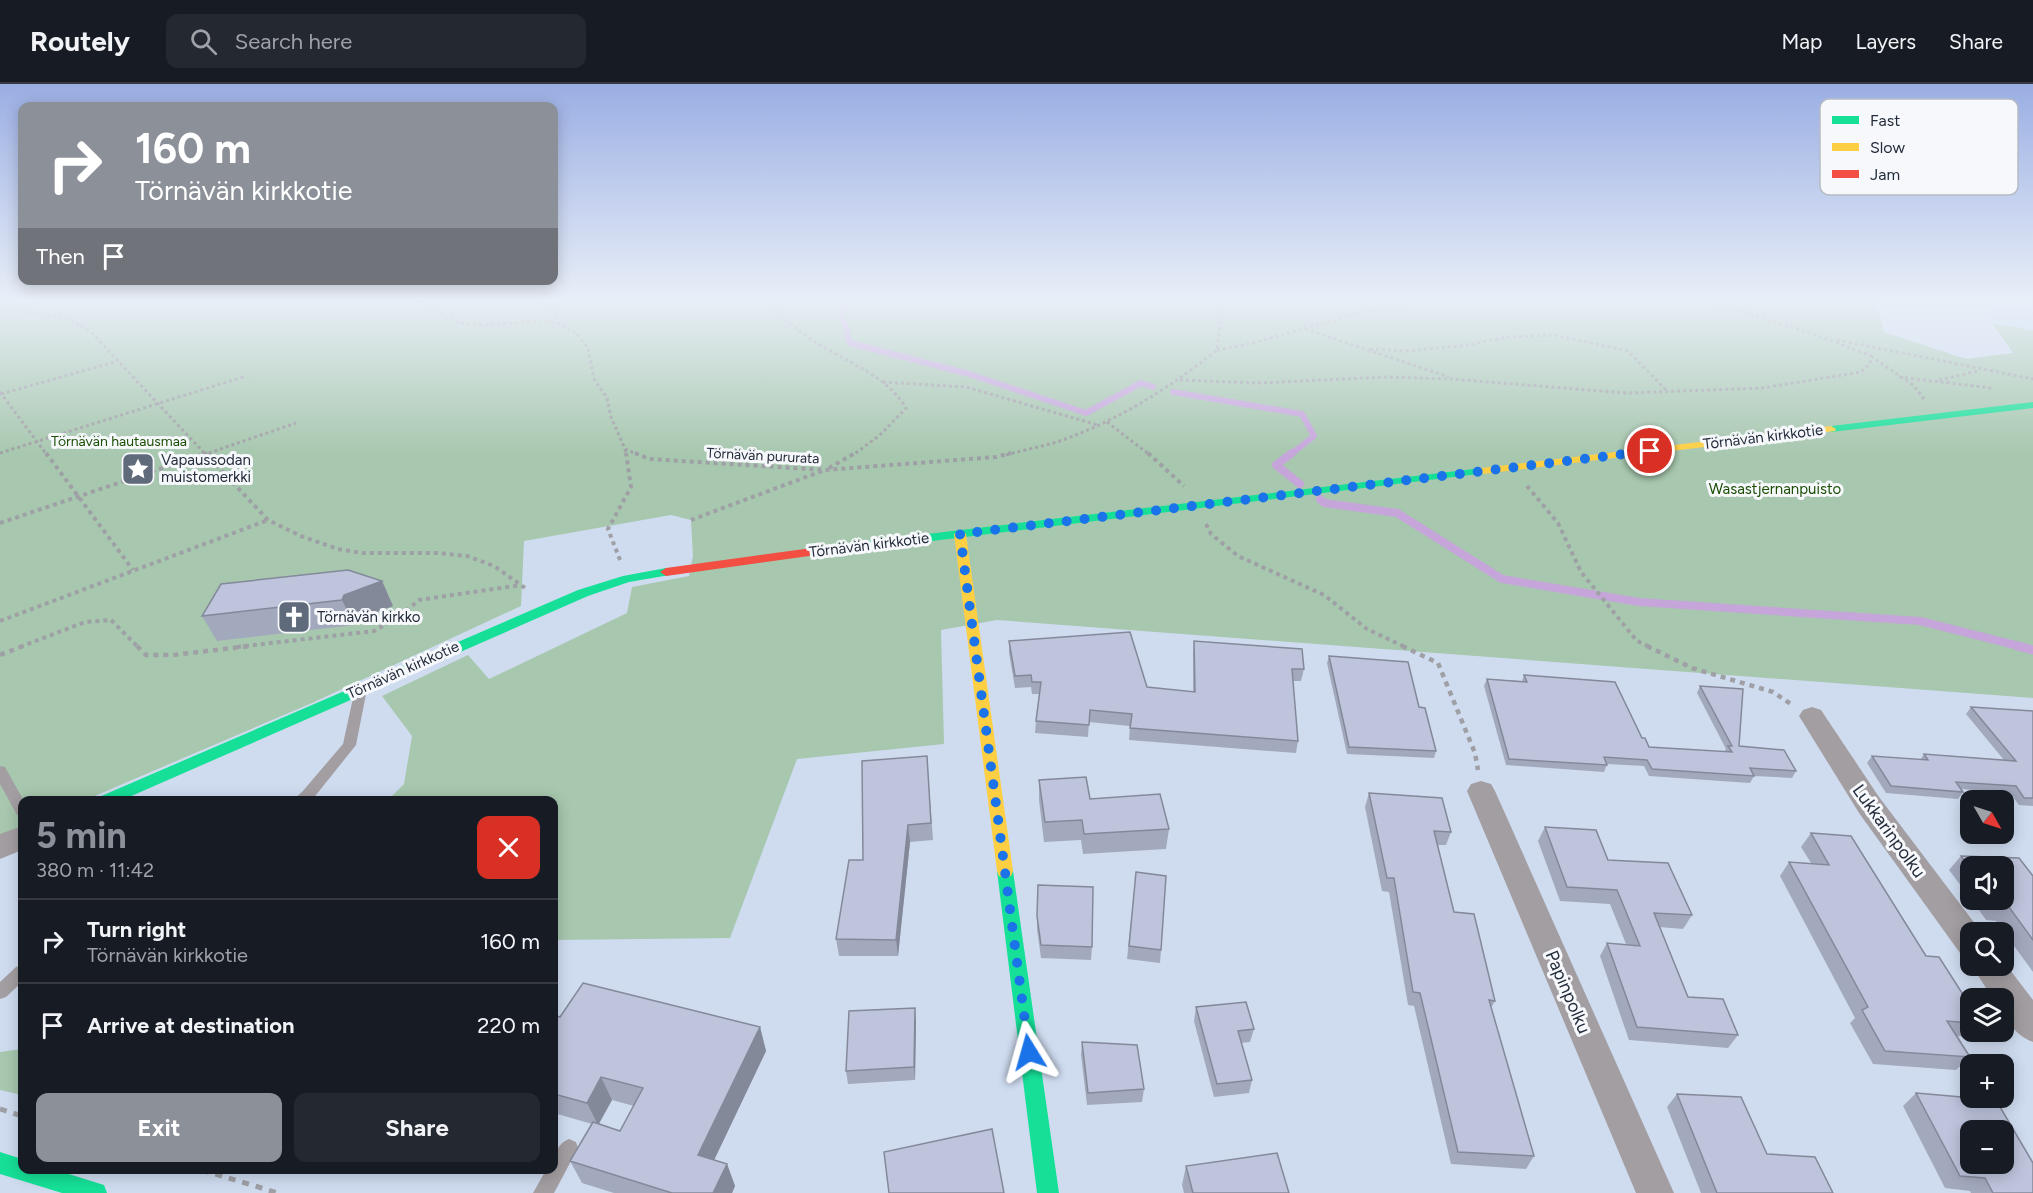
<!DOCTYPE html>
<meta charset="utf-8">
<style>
body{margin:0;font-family:Figtree,sans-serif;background:#242831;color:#f1f3f6;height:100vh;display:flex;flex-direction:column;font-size:22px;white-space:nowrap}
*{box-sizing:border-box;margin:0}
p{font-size:20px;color:#9ea1a6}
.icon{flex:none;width:33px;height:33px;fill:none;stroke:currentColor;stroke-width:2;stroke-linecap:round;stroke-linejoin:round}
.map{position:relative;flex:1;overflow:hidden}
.side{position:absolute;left:18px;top:712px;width:540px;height:378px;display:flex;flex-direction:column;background:#171b24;border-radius:12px;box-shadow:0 3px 15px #0003}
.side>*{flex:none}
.top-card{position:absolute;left:18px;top:18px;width:540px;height:183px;border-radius:12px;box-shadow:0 3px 15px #0003;background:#8c9099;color:#fff;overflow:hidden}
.needle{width:39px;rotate:129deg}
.controls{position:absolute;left:1960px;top:706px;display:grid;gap:12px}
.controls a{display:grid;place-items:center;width:54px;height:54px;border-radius:12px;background:#171b24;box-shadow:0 3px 15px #0003;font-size:30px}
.pin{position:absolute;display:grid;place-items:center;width:51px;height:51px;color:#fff;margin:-26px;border:3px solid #fff;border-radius:50%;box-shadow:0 2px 6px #0007}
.me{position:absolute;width:66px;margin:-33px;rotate:352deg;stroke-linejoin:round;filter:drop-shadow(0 0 4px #0008)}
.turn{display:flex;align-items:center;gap:21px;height:126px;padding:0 18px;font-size:27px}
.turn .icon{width:78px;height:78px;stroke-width:2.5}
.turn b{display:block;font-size:42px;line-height:51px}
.then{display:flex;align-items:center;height:57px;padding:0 18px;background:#0003;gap:12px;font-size:22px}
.round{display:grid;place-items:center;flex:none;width:63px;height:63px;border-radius:12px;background:#242831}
.headline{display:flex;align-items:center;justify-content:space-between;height:102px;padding:0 18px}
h1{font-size:36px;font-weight:700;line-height:45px;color:#8c9099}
.primary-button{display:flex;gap:12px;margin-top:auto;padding:12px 18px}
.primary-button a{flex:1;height:69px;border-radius:12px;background:#8c9099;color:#fff;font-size:24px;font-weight:700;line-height:69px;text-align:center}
.primary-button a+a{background:#242831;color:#f1f3f6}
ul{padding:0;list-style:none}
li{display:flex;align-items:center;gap:18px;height:84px;padding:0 18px;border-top:2px solid #363941}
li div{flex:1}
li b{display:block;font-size:22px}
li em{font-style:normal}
header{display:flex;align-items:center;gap:36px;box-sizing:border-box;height:84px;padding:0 30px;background:#171b24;border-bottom:2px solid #363941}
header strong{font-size:28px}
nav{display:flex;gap:33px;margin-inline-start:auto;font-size:21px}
.search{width:420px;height:54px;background:#242831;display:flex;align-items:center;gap:15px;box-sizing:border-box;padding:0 21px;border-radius:12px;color:#9ea1a6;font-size:22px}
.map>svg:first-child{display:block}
</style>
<header>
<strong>Routely</strong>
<div class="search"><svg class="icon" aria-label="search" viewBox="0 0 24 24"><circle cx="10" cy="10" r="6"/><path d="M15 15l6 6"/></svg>Search here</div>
<nav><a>Map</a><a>Layers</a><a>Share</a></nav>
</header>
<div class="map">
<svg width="2033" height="1109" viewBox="0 0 2033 1109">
<rect width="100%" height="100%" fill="#cfdcf0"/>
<path fill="#c1d6f7" d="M 1984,216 L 2033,216 L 2033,247 L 1992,239 Z"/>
<path fill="#a7c7ae" d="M 0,216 L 1876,216 L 1884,248 L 1966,275 L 2013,269 L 1992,239 L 2033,247 L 2033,614 L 997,536 L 941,546 L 944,660 L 797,675 L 730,854 L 554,856 L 554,717 L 387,717 L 404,700 L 412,652 L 382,612 L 468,571 L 489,595 L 627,529 L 632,503 L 689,492 L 693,472 L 691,436 L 671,431 L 524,457 L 521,522 L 312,619 L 83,717 L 22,717 L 22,743 L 0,753 Z
M 22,965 L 22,1011 L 0,1006 L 0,968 Z"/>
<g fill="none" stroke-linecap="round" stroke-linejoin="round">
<path stroke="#c6a5db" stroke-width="6" d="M 841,228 L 850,259 L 969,290 L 1086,329 L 1141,299 L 1153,303
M 1173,308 L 1302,330 L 1314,352 L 1290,371"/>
<path stroke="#c6a5db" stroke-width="8" d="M 1292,369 L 1276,381 L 1300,400
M 1320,415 L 1324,419 L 1397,429 L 1502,495 L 1639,518 L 1920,537 L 2023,563"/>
<path stroke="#c6a5db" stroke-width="9" d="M 2017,562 L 2033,566"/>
<path stroke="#9fa0a5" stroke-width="3" stroke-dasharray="3 3" stroke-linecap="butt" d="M 420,216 L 429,225 L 459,239 L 491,241 L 543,236 L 560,240 L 575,248 L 588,264 L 594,295 L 607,314 L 611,333 L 625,365 L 638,371
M 549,216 L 559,240
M 771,216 C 775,225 781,231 788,237 C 824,273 881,282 906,324 L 880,351 L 853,371
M 0,224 L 69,235 L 92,249 L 206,371
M 1305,245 L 1449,293
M 1837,256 L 2033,295
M 1370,265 L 1406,267 L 1461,262 L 1508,253 L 1554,251 L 1628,267 L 1667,307
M 1217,266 C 1289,254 1355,224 1428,216
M 1871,272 L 1913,301 L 1924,315
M 1899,293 L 1991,304
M 1180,296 L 1258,299 L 1385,293 L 1452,295 L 1626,309 L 1762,304 L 1861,288 L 1870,280 L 1871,272 L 1822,253 L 1706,216
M 1939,296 L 1978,287
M 883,298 L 966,303 L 1098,341
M 0,308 L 47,371
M 1,310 L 118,277
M 1107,338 L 1150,371
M 625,365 L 626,371
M 0,369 L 246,292
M 203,371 L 296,339
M 1006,371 C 1026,365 1048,362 1068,354 C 1122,334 1172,302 1217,266 L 1223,219 L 1221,216"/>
<path stroke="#9fa0a5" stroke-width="4" stroke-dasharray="4 4" stroke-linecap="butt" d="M 46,369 L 133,486
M 205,369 L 268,436 L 301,452 L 338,465 L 362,469 L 438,469 L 467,472 L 494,482 L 528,506
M 635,369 L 649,375 L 825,386 L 996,373 L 1011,369
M 1148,369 L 1184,402
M 829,384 L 855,369
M 1527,402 L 1558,439 L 1581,488 L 1637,557 L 1650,563
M 691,436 L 822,387
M 0,439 L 207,369
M 1206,440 L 1211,450 L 1238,472 L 1324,511 L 1367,545 L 1405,563
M 620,476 L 608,445 L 631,403 L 626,369
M 0,537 L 268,436
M 20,563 L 85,538 L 111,536 L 138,563
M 237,563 L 374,547 L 399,533 L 419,516 L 521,501"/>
<path stroke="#9fa0a5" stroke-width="4.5" stroke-dasharray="5 5" stroke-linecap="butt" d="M 137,562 L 146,571 L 173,571 L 249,562
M 1402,562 L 1438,579 L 1475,669 L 1478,686
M 1647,562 L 1692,584 L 1773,608 L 1791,620
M 0,571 L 23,562"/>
<path stroke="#9fa0a5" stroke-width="5" stroke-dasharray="7 7" stroke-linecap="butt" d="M 0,1025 L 22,1032
M 202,1086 L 278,1109"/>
<path fill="#a39ea1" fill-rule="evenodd" d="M 361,601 L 367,605 L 356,661 L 312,716 L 292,717 L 302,708 L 343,660 L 355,605 Z
M 0,682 L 5,683 L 24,717 L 22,732 L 17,731 L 0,700 Z
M 22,881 L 22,898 L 6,913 L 0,915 L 0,898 L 16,883 Z
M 569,1055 L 576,1058 L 578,1064 L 554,1109 L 533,1109 L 546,1086 L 554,1086 C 554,1073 556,1060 569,1055 Z"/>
<path fill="#a39ea1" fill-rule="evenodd" d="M 1812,623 L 1821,626 L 1879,713 L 1982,849 L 1971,849 L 1971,873 L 1960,869 L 1859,729 L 1799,632 L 1803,626 Z
M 1481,697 L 1491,700 L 1495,707 L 1674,1109 L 1636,1109 L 1467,707 L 1471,700 Z
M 22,742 L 22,766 L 0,775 L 0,750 Z
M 2004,878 L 2033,916 L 2033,958 C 2014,951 2004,935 2004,915 L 1993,915 L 1972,882 L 2004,882 Z"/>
<path fill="#16e098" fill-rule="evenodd" d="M 2033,318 L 2033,324 L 1831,348 L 1826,345 L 1831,342 Z
M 1482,384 L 1486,385 L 1486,389 L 834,469 L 828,465 L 834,461 Z
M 666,484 L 672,488 L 670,491 L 629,498 L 588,512 L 120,717 L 97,717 L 99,713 L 578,506 L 623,492 Z
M 1005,780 L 1011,782 L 1013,787 L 1059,1109 L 1037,1109 L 997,787 L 999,782 Z
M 0,1068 L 22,1075 L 22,1086 L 56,1086 L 104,1101 L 107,1109 L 62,1109 L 0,1090 Z"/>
<path fill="#ffcf43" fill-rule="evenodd" d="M 1831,342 L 1836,345 L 1835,347 L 1482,390 L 1476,387 L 1482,384 Z
M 960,446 L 966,450 L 1013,787 L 1011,792 L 1005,794 L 999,792 L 997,787 L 954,450 Z"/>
<path fill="#f24e42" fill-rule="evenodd" d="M 834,461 L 838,462 L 840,465 L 838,468 L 666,492 L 660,488 L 666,484 Z"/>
</g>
<path fill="#a3a9bd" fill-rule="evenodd" d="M 382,497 L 393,522 L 356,536 L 354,541 L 217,557 L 202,532 Z
M 1009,557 L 1147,603 L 1193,608 L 1193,569 L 1194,557 L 1304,585 L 1301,597 L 1293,597 L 1298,657 L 1296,669 L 1129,656 L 1130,642 L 1089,638 L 1088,653 L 1035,649 L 1036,637 L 1039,610 L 1032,610 L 1031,603 L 1015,604 L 1009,569 Z
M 1329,572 L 1419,623 L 1436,667 L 1434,674 L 1347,670 L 1327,579 Z
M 1524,591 L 1642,654 L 1649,663 L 1724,668 L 1726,665 L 1697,609 L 1700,602 L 1739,662 L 1796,687 L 1792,694 L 1754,692 L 1750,699 L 1649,692 L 1644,682 L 1607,680 L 1604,688 L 1506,681 L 1484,602 L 1487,595 L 1522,597 Z
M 1971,623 L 2033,627 L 2033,722 L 2019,721 L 2010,709 L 1962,705 L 1963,708 L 1958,715 L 1886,709 L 1867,679 L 1872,672 L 1920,676 L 1924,670 L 2004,676 L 1966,630 Z
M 927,672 L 933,756 L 910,758 L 898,872 L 839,872 L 836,855 L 863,776 Z
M 1039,696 L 1169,745 L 1166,765 L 1083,770 L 1081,756 L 1044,758 L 1039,716 Z
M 1369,709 L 1451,748 L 1446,761 L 1437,761 L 1454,828 L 1495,917 L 1491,924 L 1534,1072 L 1526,1085 L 1451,1080 L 1414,922 L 1408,921 L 1389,808 L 1382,807 L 1365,723 Z
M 1545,743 L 1608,776 L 1692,831 L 1683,845 L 1659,843 L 1688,913 L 1738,951 L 1728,964 L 1629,956 L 1600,872 L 1607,859 L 1626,860 L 1610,820 L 1560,817 L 1538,757 Z
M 1811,749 L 1926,872 L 1971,923 L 1971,948 L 1973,948 L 1968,953 L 1957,952 L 1970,973 L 1956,986 L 1873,980 L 1850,939 L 1855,934 L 1780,792 L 1789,778 L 1811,779 L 1801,763 Z
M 1961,772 L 2033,792 L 2033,888 L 1996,837 L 1986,836 L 1972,816 L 2004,816 L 1971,783 L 1971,815 L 1949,786 Z
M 1136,788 L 1161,866 L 1160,879 L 1127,875 Z
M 1038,801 L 1092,863 L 1091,876 L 1041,874 L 1037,845 Z
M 1196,923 L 1254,945 L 1250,958 L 1241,959 L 1252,996 L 1249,1009 L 1214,1013 L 1194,937 Z
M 554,931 L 560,933 L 760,943 L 766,967 L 714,1076 L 727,1080 L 735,1102 L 732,1109 L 614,1109 L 582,1099 L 570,1077 L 592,1040 L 554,1029 ZM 612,1016 L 634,1022 L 620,1047 L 599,1040 Z
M 916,937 L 915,996 L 848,1000 L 846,987 Z
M 1082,958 L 1144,1005 L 1142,1018 L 1087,1021 L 1081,971 Z
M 1916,1009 L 2033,1109 L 1971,1109 L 1970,1107 L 1945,1104 L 1903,1022 Z
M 1677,1010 L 1767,1070 L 1833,1109 L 1701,1109 L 1667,1023 Z
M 1186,1082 L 1289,1109 L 1184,1109 L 1182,1101 Z"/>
<path fill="#84899a" d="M 382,497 L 393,522 L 356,536 L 354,541 L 342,516 L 344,511 Z
M 908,741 L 910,758 L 898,872 L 896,856 Z
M 915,924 L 916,937 L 915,996 L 914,983 Z
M 760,943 L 766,967 L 706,1093 L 698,1071 Z
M 601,993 L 612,1016 L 598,1041 L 587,1019 Z
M 727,1080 L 735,1102 L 732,1109 L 713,1109 Z"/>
<path fill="#bdc4dc" stroke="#84899a" stroke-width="1.5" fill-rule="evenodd" d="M 348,486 L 382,497 L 344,511 L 342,516 L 202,532 L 221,500 Z
M 1130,548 L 1147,603 L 1195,608 L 1194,557 L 1302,565 L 1304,585 L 1292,585 L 1298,657 L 1130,644 L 1132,630 L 1090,626 L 1089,641 L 1036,637 L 1041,598 L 1032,598 L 1031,591 L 1015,592 L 1009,557 Z
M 1329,572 L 1408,578 L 1419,623 L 1425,624 L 1436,667 L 1349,663 Z
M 1524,591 L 1615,598 L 1642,654 L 1645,654 L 1649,663 L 1732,668 L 1728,662 L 1732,662 L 1700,602 L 1743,605 L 1739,662 L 1784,666 L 1796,687 L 1750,684 L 1754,692 L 1652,685 L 1647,676 L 1604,673 L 1607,681 L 1509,675 L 1487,595 L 1527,598 Z
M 1971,623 L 2033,627 L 2033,714 L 2024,714 L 2016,702 L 1956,698 L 1963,708 L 1891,702 L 1872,672 L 1928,676 L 1924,670 L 2016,677 Z
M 927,672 L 931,739 L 908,741 L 896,856 L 836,855 L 849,776 L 863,776 L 862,677 Z
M 1086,693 L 1090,715 L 1160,710 L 1169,745 L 1084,750 L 1082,736 L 1045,738 L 1039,696 Z
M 1369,709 L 1442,714 L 1451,748 L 1434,747 L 1454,828 L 1474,830 L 1495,917 L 1489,916 L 1534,1072 L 1458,1068 L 1420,909 L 1413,908 L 1394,794 L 1387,794 Z
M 1545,743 L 1596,746 L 1608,776 L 1668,779 L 1692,831 L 1654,829 L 1688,913 L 1723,915 L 1738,951 L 1637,943 L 1607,859 L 1640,862 L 1617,806 L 1567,803 Z
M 1811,749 L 1851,752 L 1926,872 L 1939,873 L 1971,923 L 1971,939 L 1947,937 L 1970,973 L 1885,967 L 1862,926 L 1868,923 L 1789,778 L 1829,781 Z
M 1961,772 L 2019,774 L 2033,792 L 2033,856 L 2009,823 L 1999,823 L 1994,816 L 2004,816 L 2004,783 L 1971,783 L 1971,786 Z
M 1136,788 L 1166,792 L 1161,866 L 1129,862 Z
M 1038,801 L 1093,803 L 1092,863 L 1041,861 L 1037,832 Z
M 583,899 L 760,943 L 698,1071 L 727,1080 L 713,1109 L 672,1109 L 570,1077 L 593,1038 L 620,1047 L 643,1004 L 601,993 L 587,1019 L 554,1010 L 554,931 L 560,933 Z
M 1246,918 L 1254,945 L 1238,947 L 1252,996 L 1217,1000 L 1196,923 Z
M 915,924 L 914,983 L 846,987 L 849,927 Z
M 1082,958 L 1137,961 L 1144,1005 L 1088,1009 Z
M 1916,1009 L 1996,1016 L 2033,1079 L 2033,1109 L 1993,1109 L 1985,1094 L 1960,1092 ZM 1971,1047 L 2004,1047 L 2004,1080 L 1971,1080 Z
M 1677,1010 L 1741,1013 L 1767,1070 L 1815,1073 L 1833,1109 L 1717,1109 Z
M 992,1045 L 1004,1109 L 889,1109 L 884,1068 Z
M 1277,1069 L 1289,1109 L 1193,1109 L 1186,1082 Z"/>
<linearGradient id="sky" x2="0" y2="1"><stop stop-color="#9aaee3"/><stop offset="0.58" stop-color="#e9eff8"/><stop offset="1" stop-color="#e9eff8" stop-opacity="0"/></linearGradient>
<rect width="2033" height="372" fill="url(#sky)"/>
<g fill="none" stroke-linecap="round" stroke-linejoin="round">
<path stroke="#1a73e8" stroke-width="10" stroke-dasharray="0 18" d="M 1029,968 L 960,450 L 1650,367"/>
</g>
<defs>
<g id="sight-square" transform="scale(1.725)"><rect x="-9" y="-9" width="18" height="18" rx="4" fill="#5f6a7a" stroke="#f6f8fc"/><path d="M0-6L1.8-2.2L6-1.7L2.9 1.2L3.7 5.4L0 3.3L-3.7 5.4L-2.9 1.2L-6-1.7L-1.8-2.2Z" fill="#fff"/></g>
<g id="church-square" transform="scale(1.725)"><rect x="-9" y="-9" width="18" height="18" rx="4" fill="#5f6a7a" stroke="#f6f8fc"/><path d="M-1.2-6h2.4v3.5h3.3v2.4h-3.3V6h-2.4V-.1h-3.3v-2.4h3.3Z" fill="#fff"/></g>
</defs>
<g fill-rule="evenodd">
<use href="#sight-square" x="138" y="385"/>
<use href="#church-square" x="294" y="533"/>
</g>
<g text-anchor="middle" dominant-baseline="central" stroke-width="6" stroke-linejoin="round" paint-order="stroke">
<g font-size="14" fill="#1c4f04" stroke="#f6f8fc">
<text x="119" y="357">Törnävän hautausmaa</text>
</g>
<g font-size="14" fill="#232c3a" stroke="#f6f8fc">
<text transform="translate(763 372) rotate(3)">Törnävän pururata</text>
</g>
<g font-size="15" fill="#232c3a" stroke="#f6f8fc">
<text transform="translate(1763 353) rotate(-7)">Törnävän kirkkotie</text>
<text transform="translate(869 461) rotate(-7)">Törnävän kirkkotie</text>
<text transform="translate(403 586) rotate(-24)">Törnävän kirkkotie</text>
</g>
<g font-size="15" fill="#232c3a" stroke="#f6f8fc" text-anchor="start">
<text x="161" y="376">Vapaussodan<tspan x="161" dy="17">muistomerkki</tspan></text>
<text x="317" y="533">Törnävän kirkko</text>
</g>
<g font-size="15" fill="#1c4f04" stroke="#f6f8fc">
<text x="1775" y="405">Wasastjernanpuisto</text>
</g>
<g font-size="18" fill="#232c3a" stroke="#f6f8fc">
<text transform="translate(1889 747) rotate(54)">Lukkarinpolku</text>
<text transform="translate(1568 908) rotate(67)">Papinpolku</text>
</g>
</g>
<rect x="1820" y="15" width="198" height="96" rx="9" fill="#f6f8fc" stroke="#b7bbc2" stroke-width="1.5"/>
<rect x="1832" y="32" width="27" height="8" fill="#16e098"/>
<rect x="1832" y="59" width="27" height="8" fill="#ffcf43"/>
<rect x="1832" y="86" width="27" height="8" fill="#f24e42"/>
<g font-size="16" fill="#232c3a">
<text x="1870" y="42">Fast</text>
<text x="1870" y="69">Slow</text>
<text x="1870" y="96">Jam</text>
</g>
</svg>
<div class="controls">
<a><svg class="needle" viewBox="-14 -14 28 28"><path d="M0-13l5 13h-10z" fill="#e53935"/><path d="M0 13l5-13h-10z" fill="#9ea1a6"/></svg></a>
<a><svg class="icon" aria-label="sound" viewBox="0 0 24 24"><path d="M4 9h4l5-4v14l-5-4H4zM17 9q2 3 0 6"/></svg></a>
<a><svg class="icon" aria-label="search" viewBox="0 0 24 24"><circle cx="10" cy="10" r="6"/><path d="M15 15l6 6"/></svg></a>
<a><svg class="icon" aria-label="layers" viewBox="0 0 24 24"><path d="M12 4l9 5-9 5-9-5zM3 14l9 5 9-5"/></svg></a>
<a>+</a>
<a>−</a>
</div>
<div class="pin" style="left:1650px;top:367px;background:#d93025"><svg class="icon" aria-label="arrive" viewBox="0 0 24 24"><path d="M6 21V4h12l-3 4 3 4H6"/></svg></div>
<svg class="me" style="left:1029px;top:968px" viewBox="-20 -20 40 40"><path d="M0-17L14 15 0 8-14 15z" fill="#1a73e8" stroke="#fff" stroke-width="4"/></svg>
<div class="top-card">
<div class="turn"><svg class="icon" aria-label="right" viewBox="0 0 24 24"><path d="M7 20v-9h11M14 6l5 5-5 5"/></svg><div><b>160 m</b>Törnävän kirkkotie</div></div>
<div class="then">Then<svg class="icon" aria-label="arrive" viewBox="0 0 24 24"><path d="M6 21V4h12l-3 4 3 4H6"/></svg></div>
</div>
<section class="side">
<div class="headline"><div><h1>5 min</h1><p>380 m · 11:42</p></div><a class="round" style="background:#d93025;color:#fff"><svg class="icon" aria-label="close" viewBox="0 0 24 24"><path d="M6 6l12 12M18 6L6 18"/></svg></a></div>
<ul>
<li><svg class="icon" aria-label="right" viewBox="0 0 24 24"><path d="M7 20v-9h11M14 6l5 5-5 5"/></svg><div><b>Turn right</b><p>Törnävän kirkkotie</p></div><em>160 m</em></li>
<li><svg class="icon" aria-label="arrive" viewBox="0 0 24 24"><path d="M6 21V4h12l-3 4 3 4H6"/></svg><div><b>Arrive at destination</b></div><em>220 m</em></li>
</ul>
<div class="primary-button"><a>Exit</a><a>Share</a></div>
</section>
</div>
